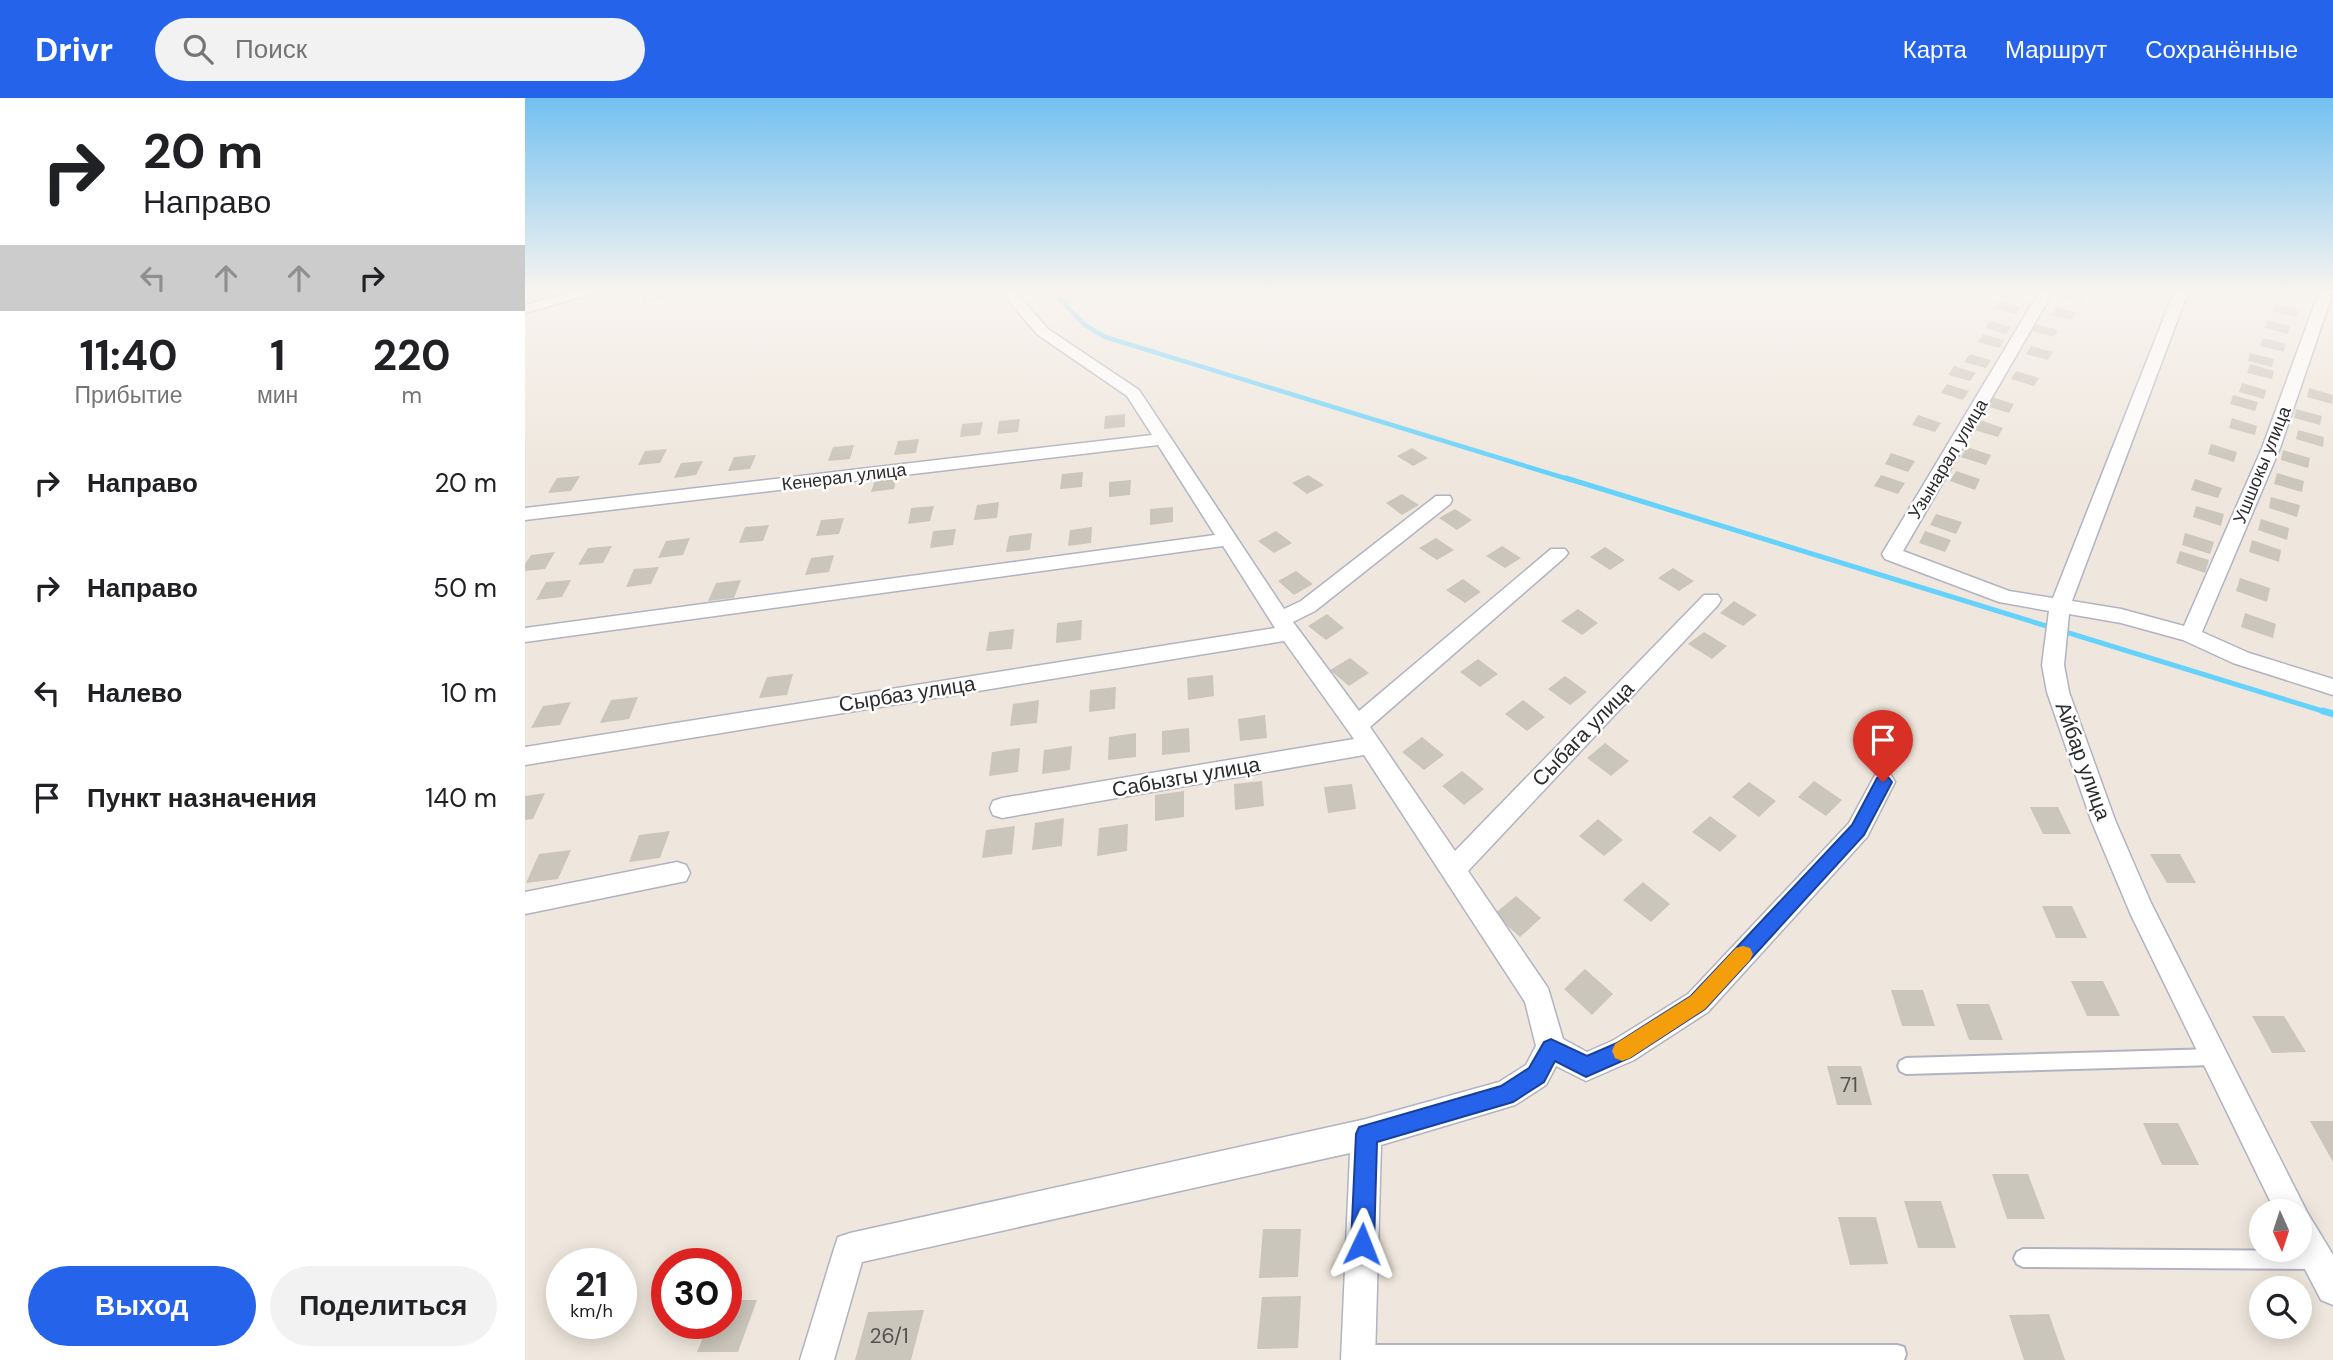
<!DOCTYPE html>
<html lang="ru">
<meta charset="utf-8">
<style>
body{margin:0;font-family:"DM Sans",sans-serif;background:#f2f2f2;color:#202124;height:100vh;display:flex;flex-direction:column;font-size:26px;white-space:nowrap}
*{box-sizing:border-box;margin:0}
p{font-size:23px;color:#757577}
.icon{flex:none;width:38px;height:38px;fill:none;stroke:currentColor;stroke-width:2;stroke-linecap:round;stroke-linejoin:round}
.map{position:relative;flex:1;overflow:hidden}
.drawer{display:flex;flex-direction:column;background:#fff;width:525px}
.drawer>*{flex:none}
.guide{background:#fff;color:#202124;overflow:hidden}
.needle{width:46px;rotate:177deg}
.buttons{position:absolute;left:1724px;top:1101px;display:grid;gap:14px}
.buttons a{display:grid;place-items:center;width:63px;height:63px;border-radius:50%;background:#fff;box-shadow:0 4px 18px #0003;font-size:35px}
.speed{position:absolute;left:21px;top:1150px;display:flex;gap:14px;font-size:35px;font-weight:700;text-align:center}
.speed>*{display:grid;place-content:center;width:91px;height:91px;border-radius:50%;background:#fff;box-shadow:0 4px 18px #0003;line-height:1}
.speed small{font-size:18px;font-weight:400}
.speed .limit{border:10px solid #d22;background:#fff;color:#111}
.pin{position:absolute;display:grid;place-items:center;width:60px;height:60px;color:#fff;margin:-72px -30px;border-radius:50% 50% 50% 0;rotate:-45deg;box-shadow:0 0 7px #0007}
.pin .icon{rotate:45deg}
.me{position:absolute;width:77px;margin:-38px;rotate:2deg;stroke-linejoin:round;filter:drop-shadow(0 0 5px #0008)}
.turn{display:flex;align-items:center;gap:24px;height:147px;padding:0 28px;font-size:32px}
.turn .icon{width:91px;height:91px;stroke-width:2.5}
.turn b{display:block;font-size:49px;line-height:60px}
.lanes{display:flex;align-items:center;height:66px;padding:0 28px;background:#0003;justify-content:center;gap:35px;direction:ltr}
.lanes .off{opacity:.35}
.eta{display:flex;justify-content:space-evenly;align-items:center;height:119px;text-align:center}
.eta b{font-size:42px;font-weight:700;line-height:49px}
.cta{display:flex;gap:14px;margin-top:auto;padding:14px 28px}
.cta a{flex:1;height:80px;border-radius:42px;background:#2563eb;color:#fff;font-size:28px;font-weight:700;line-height:80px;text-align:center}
.cta a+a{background:#f2f2f2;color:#202124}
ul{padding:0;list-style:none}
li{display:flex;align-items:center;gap:21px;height:105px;padding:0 28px}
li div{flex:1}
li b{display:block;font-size:26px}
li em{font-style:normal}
header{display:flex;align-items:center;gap:42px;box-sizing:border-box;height:98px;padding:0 35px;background:#2563eb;color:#fff}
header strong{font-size:33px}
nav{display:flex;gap:38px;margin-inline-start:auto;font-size:24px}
.search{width:490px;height:63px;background:#f2f2f2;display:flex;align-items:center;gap:18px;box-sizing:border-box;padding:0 24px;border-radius:38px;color:#757577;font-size:26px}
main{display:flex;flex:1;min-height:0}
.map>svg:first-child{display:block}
</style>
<header>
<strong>Drivr</strong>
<div class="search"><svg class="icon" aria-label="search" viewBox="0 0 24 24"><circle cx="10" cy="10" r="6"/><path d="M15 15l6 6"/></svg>Поиск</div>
<nav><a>Карта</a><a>Маршрут</a><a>Сохранённые</a></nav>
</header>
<main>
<section class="drawer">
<div class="guide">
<div class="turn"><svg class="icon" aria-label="right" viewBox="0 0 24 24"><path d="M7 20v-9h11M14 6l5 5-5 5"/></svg><div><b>20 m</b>Направо</div></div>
<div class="lanes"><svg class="icon off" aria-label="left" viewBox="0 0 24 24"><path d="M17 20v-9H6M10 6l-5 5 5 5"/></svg><svg class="icon off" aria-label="ahead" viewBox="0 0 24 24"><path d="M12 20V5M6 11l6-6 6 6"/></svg><svg class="icon off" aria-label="ahead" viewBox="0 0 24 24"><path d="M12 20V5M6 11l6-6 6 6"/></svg><svg class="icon" aria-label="right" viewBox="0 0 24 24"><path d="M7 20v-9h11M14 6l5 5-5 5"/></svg></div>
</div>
<div class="eta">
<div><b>11:40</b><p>Прибытие</p></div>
<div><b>1</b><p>мин</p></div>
<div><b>220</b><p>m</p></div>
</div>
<ul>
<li><svg class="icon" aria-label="right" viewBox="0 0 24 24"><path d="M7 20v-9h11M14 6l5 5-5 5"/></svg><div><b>Направо</b></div><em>20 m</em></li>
<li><svg class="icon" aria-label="right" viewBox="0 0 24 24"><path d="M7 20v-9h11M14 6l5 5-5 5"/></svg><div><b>Направо</b></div><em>50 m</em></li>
<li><svg class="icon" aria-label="left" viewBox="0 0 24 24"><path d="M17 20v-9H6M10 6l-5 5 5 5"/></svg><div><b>Налево</b></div><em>10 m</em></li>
<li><svg class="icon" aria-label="arrive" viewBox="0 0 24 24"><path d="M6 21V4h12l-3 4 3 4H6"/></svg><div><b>Пункт назначения</b></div><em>140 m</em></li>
</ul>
<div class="cta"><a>Выход</a><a>Поделиться</a></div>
</section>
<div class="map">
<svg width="1808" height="1262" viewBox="0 0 1808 1262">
<rect width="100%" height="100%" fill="#efe7dd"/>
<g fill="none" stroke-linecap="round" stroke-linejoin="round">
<path stroke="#65d2fc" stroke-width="4.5" d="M 528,194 L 560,227 L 580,239 L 1046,382"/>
<path stroke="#65d2fc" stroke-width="5" d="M 1041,380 L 1804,615"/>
<path stroke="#65d2fc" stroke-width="7" d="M 1798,613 L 1808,616"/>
</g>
<path fill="#cac6bb" d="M 138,194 L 140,201 L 118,206 L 117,199 Z
M 1539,194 L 1546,194 L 1560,198 L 1557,205 L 1536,200 Z
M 1475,203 L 1495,209 L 1491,216 L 1470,210 Z
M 1750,206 L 1773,212 L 1771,219 L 1748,213 Z
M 1530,209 L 1551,215 L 1547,222 L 1526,217 Z
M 1742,222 L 1765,228 L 1763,236 L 1740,230 Z
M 1465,223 L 1486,229 L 1481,236 L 1460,230 Z
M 1511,226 L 1533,232 L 1529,239 L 1507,233 Z
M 1458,236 L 1479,242 L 1474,250 L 1453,244 Z
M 1738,240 L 1761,246 L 1759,254 L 1735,248 Z
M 1506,248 L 1528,254 L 1523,262 L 1501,256 Z
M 1725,255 L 1749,261 L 1747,269 L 1723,263 Z
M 1445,256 L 1466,262 L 1461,270 L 1439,264 Z
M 1725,266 L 1749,273 L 1747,281 L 1722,275 Z
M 1429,268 L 1451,275 L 1445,283 L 1423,277 Z
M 1491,273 L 1514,280 L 1509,288 L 1486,281 Z
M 1717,285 L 1741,292 L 1739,301 L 1714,294 Z
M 1422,286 L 1444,293 L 1438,302 L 1416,295 Z
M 1784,290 L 1808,297 L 1807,306 L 1782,299 Z
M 1708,297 L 1733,304 L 1730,313 L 1705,306 Z
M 1466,299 L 1489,306 L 1484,315 L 1461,308 Z
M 1771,311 L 1797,318 L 1795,327 L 1769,320 Z
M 600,316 L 600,329 L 579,331 L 580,318 Z
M 1393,317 L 1416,325 L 1410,334 L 1387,327 Z
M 1707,320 L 1732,328 L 1730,337 L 1704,330 Z
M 495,321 L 493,334 L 472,336 L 474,323 Z
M 1455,322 L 1478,330 L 1473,339 L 1449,332 Z
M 458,324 L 455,337 L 435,339 L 437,326 Z
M 1773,332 L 1799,339 L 1798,349 L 1771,341 Z
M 394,341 L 391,355 L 369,357 L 373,343 Z
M 1686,346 L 1712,354 L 1709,364 L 1683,356 Z
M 329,347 L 325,361 L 303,363 L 308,349 Z
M 1442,349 L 1466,357 L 1461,367 L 1436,359 Z
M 887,350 L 903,360 L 888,368 L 872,358 Z
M 142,351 L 135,365 L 113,367 L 120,353 Z
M 1758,352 L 1785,360 L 1783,370 L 1756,362 Z
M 1366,355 L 1390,363 L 1383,374 L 1360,366 Z
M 231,357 L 225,371 L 203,373 L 209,359 Z
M 178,363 L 171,377 L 149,380 L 156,365 Z
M 1431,373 L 1455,381 L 1450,392 L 1425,383 Z
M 558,374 L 557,389 L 535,391 L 537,376 Z
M 1752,375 L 1779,383 L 1777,394 L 1749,386 Z
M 372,377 L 369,391 L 346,394 L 351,379 Z
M 783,377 L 799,387 L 782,396 L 767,385 Z
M 1356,377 L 1380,385 L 1373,396 L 1349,388 Z
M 55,378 L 46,393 L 23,395 L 32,380 Z
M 1670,381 L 1697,390 L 1693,400 L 1666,392 Z
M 606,382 L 605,397 L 584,399 L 584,384 Z
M 877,396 L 894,407 L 877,417 L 861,405 Z
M 1746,399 L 1775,407 L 1772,419 L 1744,410 Z
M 474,404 L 472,420 L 449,422 L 452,407 Z
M 409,408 L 405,423 L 383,426 L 386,410 Z
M 1671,408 L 1699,416 L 1696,428 L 1668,419 Z
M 648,409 L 648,424 L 625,427 L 625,411 Z
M 930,411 L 947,422 L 932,432 L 914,420 Z
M 1411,416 L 1437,424 L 1431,436 L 1405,427 Z
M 319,420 L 314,436 L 291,438 L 296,422 Z
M 1736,421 L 1764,430 L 1762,442 L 1733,432 Z
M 244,427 L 238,443 L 214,445 L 220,429 Z
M 567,429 L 566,445 L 543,448 L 545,432 Z
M 431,431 L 428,447 L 405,450 L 408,433 Z
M 751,433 L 767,445 L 749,455 L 733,443 Z
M 1400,433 L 1426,442 L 1420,454 L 1394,445 Z
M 507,435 L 505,452 L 481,454 L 484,438 Z
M 1660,435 L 1689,444 L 1685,456 L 1657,447 Z
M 165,440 L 158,457 L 133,460 L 141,443 Z
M 911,440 L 929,452 L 912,462 L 894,450 Z
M 1727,442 L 1756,452 L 1754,464 L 1724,454 Z
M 87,448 L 78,465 L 53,467 L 63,450 Z
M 977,448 L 996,460 L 980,470 L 961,458 Z
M 1080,449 L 1100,462 L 1085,472 L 1065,459 Z
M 1655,453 L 1684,462 L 1680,475 L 1651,465 Z
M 30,454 L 20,471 L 0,473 L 0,466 L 6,457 Z
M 309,457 L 304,474 L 280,477 L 286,460 Z
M 134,469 L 126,486 L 101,489 L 109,471 Z
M 1148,470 L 1169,483 L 1154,493 L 1133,480 Z
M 771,473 L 788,486 L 769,497 L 753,483 Z
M 1715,480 L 1745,490 L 1742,504 L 1711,493 Z
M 938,481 L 956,494 L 940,505 L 921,492 Z
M 46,482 L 37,499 L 11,502 L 21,484 Z
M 216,482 L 209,500 L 183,503 L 191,485 Z
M 1209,503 L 1232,517 L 1218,528 L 1195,515 Z
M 1053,511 L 1073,525 L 1057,537 L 1036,523 Z
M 1720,515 L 1751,526 L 1748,540 L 1716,529 Z
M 802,516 L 819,530 L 801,542 L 783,528 Z
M 557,522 L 556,542 L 531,545 L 532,525 Z
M 489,531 L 487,551 L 461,553 L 464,534 Z
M 1179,534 L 1202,548 L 1187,561 L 1163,546 Z
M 825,560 L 844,575 L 824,588 L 805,572 Z
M 953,561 L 973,576 L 955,589 L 935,574 Z
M 268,576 L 262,597 L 234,600 L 242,579 Z
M 688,577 L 689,598 L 663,602 L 662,580 Z
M 1040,578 L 1062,594 L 1045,607 L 1023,591 Z
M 591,589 L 590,611 L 564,614 L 565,592 Z
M 113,599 L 104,621 L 75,625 L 86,602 Z
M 514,602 L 512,625 L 485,628 L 488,606 Z
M 998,602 L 1020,619 L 1002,633 L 980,616 Z
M 46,604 L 35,627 L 6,630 L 18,608 Z
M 740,617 L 742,640 L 715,643 L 713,621 Z
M 664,630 L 665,654 L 637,657 L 637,633 Z
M 611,635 L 611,659 L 583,662 L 584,639 Z
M 897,639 L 919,657 L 899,672 L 877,654 Z
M 1080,645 L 1104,663 L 1086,678 L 1062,660 Z
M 547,648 L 545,672 L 517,676 L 519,652 Z
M 495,650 L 493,674 L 464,678 L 467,654 Z
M 937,673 L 959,691 L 939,707 L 917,688 Z
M 737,683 L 739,708 L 710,712 L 709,686 Z
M 1289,683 L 1317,702 L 1301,718 L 1273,699 Z
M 1224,684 L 1251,703 L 1234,719 L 1207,699 Z
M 827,686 L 831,711 L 803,715 L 799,689 Z
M 659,693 L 659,719 L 630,723 L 630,697 Z
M 20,695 L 8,721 L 0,722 L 0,698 Z
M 1505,709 L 1533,709 L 1546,736 L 1518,736 Z
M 1185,718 L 1212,738 L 1195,754 L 1167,734 Z
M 539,720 L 537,748 L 507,752 L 510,725 Z
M 1073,721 L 1098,742 L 1079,758 L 1054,738 Z
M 603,726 L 602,753 L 572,758 L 574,730 Z
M 490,728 L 487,756 L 457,760 L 461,732 Z
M 145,733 L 135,760 L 104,764 L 114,737 Z
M 46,752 L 33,781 L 1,785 L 14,756 Z
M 1625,756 L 1655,756 L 1671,785 L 1642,785 Z
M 1118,784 L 1145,806 L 1126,824 L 1098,802 Z
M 991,798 L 1016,820 L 995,839 L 969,816 Z
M 1517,808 L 1547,808 L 1562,840 L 1531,840 Z
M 1060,871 L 1088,896 L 1067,917 L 1039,891 Z
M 1546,883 L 1578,883 L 1595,918 L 1562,918 Z
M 1366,892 L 1398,892 L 1410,928 L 1377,928 Z
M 1431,906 L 1464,906 L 1478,942 L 1444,942 Z
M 1727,918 L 1759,918 L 1781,954 L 1747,955 Z
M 1302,968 L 1336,968 L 1347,1007 L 1312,1007 Z
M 1785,1023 L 1808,1023 L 1808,1064 Z
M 1618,1025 L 1653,1025 L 1674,1067 L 1637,1067 Z
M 1467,1076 L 1503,1076 L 1520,1121 L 1482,1121 Z
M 1379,1103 L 1416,1103 L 1431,1150 L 1393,1150 Z
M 1313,1119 L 1351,1119 L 1363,1166 L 1325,1167 Z
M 738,1131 L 776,1131 L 773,1179 L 734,1180 Z
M 776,1198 L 773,1250 L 732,1251 L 737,1199 Z
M 201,1202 L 232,1202 L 213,1254 L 172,1254 L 184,1225 L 201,1225 Z
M 399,1212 L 386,1262 L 330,1262 L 343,1214 Z
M 1524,1216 L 1540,1262 L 1499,1262 L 1484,1217 Z"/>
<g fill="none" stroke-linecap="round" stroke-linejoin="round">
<g stroke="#b1b3c1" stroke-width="4">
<path id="service" d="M 1689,951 L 1695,954 L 1697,959 L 1695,964 L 1689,967 L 1381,976 L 1375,973 L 1373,968 L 1375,963 L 1381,960 Z
M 1498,1151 L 1792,1153 L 1798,1156 L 1801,1162 L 1798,1168 L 1792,1171 L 1498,1169 L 1492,1166 L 1489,1160 L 1492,1154 Z
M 836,1247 L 1372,1247 L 1379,1249 L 1381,1256 L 1379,1262 L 829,1262 L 827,1256 L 829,1249 Z"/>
</g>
<g stroke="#b1b3c1" stroke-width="3">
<path id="minor" d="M 48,194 L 73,194 L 0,215 L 0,207 Z
M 476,194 L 491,194 L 523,231 L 614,292 L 759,511 L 776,503 L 911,398 L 925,398 L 927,402 L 925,406 L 790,513 L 768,524 L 834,613 L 1026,451 L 1040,451 L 1043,455 L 1040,459 L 845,629 L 930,753 L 1179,497 L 1193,497 L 1196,502 L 1193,507 L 943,773 L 1023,890 L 1038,941 L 1062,954 L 1089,942 L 1163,896 L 1324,725 L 1350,677 L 1358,675 L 1366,677 L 1370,684 L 1342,739 L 1183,914 L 1109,962 L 1061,983 L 1031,968 L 1021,987 L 990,1007 L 856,1047 L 850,1262 L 816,1262 L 825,1055 L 337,1164 L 309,1262 L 275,1262 L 309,1151 L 313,1139 L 325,1135 L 841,1021 L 974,984 L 1001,967 L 1011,948 L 1000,904 L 839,657 L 477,720 L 468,717 L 465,710 L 468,703 L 477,700 L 829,641 L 759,543 L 0,667 L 0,649 L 750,530 L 698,448 L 0,544 L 0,530 L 690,437 L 633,347 L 0,422 L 0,410 L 627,337 L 602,298 L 513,237 Z
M 1514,194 L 1528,194 L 1378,453 L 1484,493 L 1528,500 L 1649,194 L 1663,194 L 1547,503 L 1596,511 L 1659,528 L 1737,350 L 1794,194 L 1808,194 L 1755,350 L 1677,534 L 1724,555 L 1808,581 L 1808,597 L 1708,565 L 1658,542 L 1596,525 L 1544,516 L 1539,567 L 1544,594 L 1590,722 L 1626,805 L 1782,1114 L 1808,1157 L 1808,1207 L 1796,1202 L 1770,1152 L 1774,1152 L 1774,1113 L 1750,1113 L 1606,817 L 1566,722 L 1522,594 L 1517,567 L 1524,513 L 1474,504 L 1360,461 L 1357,456 Z
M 152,764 L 161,767 L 165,775 L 161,783 L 0,816 L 0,794 Z"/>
</g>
<use href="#service" fill="#fff" fill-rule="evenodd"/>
<use href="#minor" fill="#fff" fill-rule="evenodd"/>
</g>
<linearGradient id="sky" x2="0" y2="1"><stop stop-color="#73c0f0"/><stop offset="0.52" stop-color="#f8f4f0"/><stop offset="1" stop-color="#f8f4f0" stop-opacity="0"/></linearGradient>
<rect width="1808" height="371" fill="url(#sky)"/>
<path fill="#2563eb" stroke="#184099" stroke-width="2" d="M 1358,678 L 1364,680 L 1367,684 L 1339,737 L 1180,911 L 1106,959 L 1061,979 L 1030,963 L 1019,984 L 988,1004 L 852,1044 L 849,1146 L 845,1154 L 837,1158 L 829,1154 L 826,1146 L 831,1036 L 834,1029 L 976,988 L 1004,970 L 1019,944 L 1026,941 L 1062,958 L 1092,945 L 1166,898 L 1327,727 L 1352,680 Z"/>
<path fill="#f59e0b" d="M 1218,848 L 1225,850 L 1228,856 L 1225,862 L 1180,911 L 1105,960 L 1097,963 L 1090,960 L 1087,953 L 1090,946 L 1166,898 L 1211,850 Z"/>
<g text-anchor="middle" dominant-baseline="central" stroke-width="5" stroke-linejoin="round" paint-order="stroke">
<g font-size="18" fill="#2c2c2c" stroke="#fff">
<text transform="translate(1423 361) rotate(-59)">Узынарал улица</text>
<text transform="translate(1737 367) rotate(-68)">Ушшокы улица</text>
<text transform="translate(319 379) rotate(-7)">Кенерал улица</text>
</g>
<g font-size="21" fill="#2c2c2c" stroke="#fff">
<text transform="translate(382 596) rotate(-9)">Сырбаз улица</text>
<text transform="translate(1058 636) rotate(-46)">Сыбага улица</text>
<text transform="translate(1558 663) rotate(70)">Айбар улица</text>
<text transform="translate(661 679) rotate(-10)">Сабызгы улица</text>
</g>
<g font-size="21" fill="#545250">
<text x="1324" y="987">71</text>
<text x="364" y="1238">26/1</text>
</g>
</g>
</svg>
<div class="buttons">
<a><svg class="needle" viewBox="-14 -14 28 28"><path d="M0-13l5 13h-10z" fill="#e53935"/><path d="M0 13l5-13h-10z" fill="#757577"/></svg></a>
<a><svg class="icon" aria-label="search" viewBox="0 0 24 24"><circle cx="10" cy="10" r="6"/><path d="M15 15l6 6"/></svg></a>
</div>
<div class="speed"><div>21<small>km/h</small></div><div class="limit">30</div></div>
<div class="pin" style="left:1358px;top:684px;background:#d93025"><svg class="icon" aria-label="arrive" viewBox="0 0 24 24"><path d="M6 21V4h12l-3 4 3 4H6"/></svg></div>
<svg class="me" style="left:837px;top:1146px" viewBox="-20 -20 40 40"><path d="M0-17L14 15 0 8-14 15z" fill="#2563eb" stroke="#fff" stroke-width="4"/></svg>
</div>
</main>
